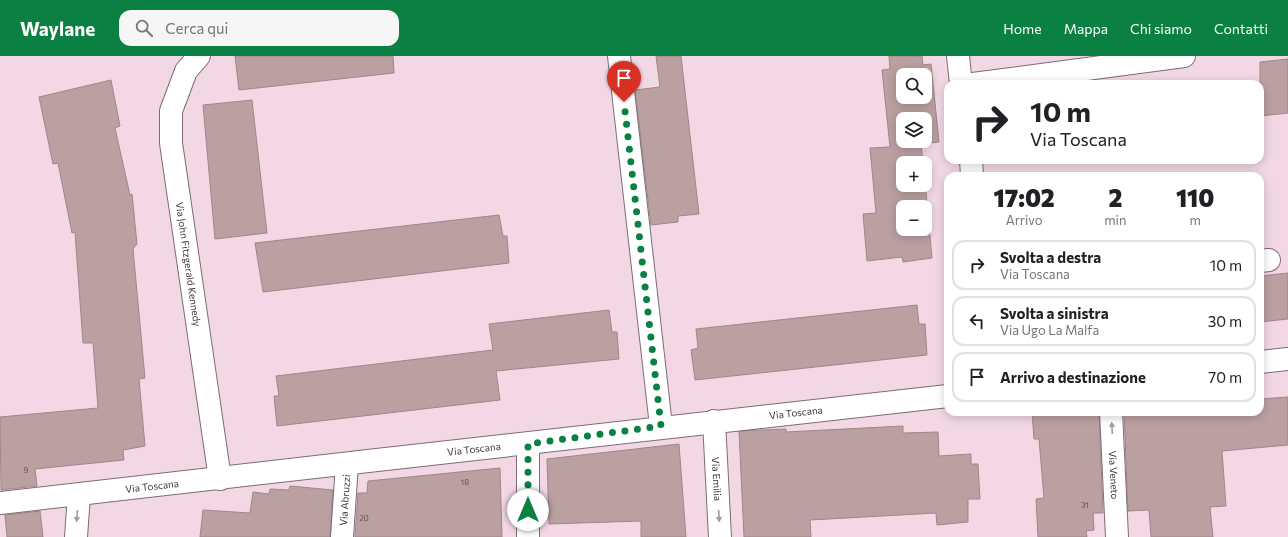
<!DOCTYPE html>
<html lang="it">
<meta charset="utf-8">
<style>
body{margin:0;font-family:Commissioner,sans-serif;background:#f6f6f6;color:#202124;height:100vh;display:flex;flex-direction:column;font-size:15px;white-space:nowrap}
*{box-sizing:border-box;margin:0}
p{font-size:13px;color:#757577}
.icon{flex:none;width:22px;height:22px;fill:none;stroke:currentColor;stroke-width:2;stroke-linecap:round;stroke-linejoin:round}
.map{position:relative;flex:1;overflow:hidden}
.drawer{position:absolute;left:944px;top:116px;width:320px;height:244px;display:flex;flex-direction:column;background:#fff;border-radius:12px;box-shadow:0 2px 10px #0003}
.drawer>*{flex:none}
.hud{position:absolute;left:944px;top:24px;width:320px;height:84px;border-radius:12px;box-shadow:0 2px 10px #0003;background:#fff;color:#202124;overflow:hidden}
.buttons{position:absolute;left:896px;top:12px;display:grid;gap:8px}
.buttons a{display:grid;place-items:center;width:36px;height:36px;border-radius:8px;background:#fff;box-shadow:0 2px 10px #0003;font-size:20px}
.pin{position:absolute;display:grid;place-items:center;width:34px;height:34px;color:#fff;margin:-41px -17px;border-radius:50% 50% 50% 0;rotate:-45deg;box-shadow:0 0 4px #0007}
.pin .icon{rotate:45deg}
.me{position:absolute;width:44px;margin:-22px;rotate:0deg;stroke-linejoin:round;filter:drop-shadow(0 0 3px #0008)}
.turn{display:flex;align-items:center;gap:14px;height:84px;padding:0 20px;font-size:18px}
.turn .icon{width:52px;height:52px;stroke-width:2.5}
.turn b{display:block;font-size:28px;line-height:34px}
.eta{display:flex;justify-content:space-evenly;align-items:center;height:68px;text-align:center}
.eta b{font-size:24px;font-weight:800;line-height:28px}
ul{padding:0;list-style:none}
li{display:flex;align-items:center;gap:12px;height:50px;margin:0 8px 6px;padding:0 12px;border:2px solid #e0e0e0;border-radius:12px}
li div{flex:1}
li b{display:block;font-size:15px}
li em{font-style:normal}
header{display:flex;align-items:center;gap:24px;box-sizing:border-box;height:56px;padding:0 20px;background:#0b8043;color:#fff}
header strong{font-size:19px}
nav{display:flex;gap:22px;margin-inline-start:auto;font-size:14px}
.search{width:280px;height:36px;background:#f6f6f6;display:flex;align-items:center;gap:10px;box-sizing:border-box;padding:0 14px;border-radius:12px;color:#757577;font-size:15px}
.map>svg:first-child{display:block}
</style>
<header>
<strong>Waylane</strong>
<div class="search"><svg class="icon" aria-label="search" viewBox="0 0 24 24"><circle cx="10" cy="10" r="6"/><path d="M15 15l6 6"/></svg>Cerca qui</div>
<nav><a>Home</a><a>Mappa</a><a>Chi siamo</a><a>Contatti</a></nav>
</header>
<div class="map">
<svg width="1288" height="481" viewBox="0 0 1288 481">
<rect width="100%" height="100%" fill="#f1d8e4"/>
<path fill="#bba0a2" stroke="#a08688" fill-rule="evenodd" d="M 235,0 L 393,0 L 394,17 L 239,34 Z
M 656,0 L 681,0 L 699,158 L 678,160 L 678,166 L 651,169 L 635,34 L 660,31 Z
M 889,0 L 922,0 L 923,9 L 931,8 L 939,86 L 921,88 L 923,107 L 903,107 L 903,129 L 925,129 L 925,125 L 932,202 L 903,206 L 902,201 L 867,205 L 863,158 L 876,157 L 870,92 L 890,91 L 882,14 L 890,13 ZM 903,19 L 925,19 L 925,41 L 903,41 ZM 903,63 L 925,63 L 925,85 L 903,85 ZM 903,151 L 925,151 L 925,173 L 903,173 Z
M 1288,3 L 1288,57 L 1260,60 L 1260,6 Z
M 111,24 L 120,70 L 115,72 L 130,139 L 132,138 L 137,188 L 133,193 L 145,322 L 139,323 L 145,390 L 123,394 L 124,404 L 35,413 L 37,430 L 1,434 L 0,361 L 98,352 L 93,287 L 83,287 L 75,176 L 72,177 L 58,107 L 53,108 L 39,41 Z
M 252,44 L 267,177 L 215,183 L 203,49 Z
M 499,159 L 503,180 L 507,180 L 509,207 L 263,236 L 255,187 Z
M 1288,217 L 1288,263 L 1260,266 L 1260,220 Z
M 917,249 L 919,268 L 925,268 L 927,299 L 695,324 L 691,294 L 698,292 L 696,273 Z
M 609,254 L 612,276 L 617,276 L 619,303 L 496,315 L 500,344 L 277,370 L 274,340 L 279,340 L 276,320 L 493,294 L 489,268 Z
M 1288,341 L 1288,389 L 1222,395 L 1226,450 L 1210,451 L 1213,481 L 1151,481 L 1149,454 L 1128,455 L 1124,356 L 1260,356 L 1260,343 Z
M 1032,356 L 1099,356 L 1103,457 L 1093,457 L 1094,474 L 1086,475 L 1087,481 L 1038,481 L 1036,443 L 1044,442 L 1039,383 L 1034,383 Z
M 903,370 L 903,377 L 938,376 L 939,400 L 971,398 L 971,408 L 978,408 L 980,443 L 968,443 L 968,466 L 937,469 L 936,457 L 810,464 L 811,481 L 744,481 L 739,375 L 786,373 L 786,376 Z
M 679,388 L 686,481 L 641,481 L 641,465 L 549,468 L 547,403 Z
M 500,412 L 502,481 L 355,481 L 358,437 L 367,437 L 368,425 Z
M 290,430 L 333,434 L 330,481 L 200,481 L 203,454 L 250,457 L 253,436 L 269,438 L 270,433 L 289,434 Z
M 40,455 L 43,481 L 7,481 L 5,459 Z"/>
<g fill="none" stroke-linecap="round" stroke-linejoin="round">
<g stroke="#806a75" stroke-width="24">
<g id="minor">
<path id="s1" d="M 199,0 L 186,15 L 171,55 L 171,87 L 220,423"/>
<path d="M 619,0 L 661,370"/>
<path d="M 958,0 L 961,28"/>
<path d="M 973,28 L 1184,0"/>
<path d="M 971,104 L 972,120"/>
<path d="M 1260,205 L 1269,204"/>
<path d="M 1260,306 L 1288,303"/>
<path id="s2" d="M 1111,356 L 1117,481"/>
<path id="s3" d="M 714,365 L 720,481"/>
<path d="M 528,388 L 528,481"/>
<path id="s4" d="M 0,447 C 316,412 632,373 948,340"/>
<path d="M 76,481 L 79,439"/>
<path id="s5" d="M 342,481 L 347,408"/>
</g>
</g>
<use href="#minor" stroke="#fff" stroke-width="22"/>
</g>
<defs><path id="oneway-solid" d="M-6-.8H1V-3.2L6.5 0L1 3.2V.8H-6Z"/></defs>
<g fill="#a09b9e">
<use href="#oneway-solid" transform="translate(1112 372) rotate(-93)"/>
<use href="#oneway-solid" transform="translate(77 460) rotate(94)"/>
<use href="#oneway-solid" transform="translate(719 460) rotate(87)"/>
</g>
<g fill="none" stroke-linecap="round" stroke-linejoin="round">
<path stroke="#0b8043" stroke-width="7" stroke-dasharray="0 12.6" d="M 528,454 L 528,388 L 661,370 L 624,46"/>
</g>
<g text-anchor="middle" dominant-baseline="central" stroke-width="3" stroke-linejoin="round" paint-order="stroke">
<g font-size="8" fill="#605156">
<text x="26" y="414">9</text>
<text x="465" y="426">18</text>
<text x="1085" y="449">31</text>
<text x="364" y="462">20</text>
</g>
<g font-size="10" fill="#41373c" stroke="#ffe5f1">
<text stroke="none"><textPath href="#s1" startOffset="217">Via John Fitzgerald Kennedy</textPath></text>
<text stroke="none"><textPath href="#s4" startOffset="801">Via Toscana</textPath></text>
<text stroke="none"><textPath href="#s4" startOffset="477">Via Toscana</textPath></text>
<text stroke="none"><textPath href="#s2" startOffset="63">Via Veneto</textPath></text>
<text stroke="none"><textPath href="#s3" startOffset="58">Via Emilia</textPath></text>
<text stroke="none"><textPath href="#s4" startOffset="153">Via Toscana</textPath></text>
<text stroke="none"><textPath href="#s5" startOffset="37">Via Abruzzi</textPath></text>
</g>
</g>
</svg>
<div class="buttons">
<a><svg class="icon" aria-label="search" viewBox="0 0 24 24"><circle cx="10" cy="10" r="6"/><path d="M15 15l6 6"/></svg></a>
<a><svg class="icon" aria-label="layers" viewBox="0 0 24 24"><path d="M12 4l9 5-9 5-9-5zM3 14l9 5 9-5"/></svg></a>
<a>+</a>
<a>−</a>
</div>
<div class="pin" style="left:624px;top:46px;background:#d93025"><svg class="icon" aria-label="arrive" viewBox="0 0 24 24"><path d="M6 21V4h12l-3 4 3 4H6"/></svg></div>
<svg class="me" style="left:528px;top:454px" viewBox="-20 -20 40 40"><circle r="19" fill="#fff"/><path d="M0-13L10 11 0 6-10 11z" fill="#0b8043"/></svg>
<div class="hud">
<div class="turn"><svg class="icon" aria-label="right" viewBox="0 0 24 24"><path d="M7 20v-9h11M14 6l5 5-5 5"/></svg><div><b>10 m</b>Via Toscana</div></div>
</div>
<section class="drawer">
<div class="eta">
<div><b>17:02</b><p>Arrivo</p></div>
<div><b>2</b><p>min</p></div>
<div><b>110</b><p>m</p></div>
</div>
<ul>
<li><svg class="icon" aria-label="right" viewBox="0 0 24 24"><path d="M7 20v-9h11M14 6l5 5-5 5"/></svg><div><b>Svolta a destra</b><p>Via Toscana</p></div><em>10 m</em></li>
<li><svg class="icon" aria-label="left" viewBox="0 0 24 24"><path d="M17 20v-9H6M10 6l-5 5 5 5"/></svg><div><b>Svolta a sinistra</b><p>Via Ugo La Malfa</p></div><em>30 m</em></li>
<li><svg class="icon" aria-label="arrive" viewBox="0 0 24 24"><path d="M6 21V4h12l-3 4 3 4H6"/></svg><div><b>Arrivo a destinazione</b></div><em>70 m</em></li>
</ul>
</section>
</div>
